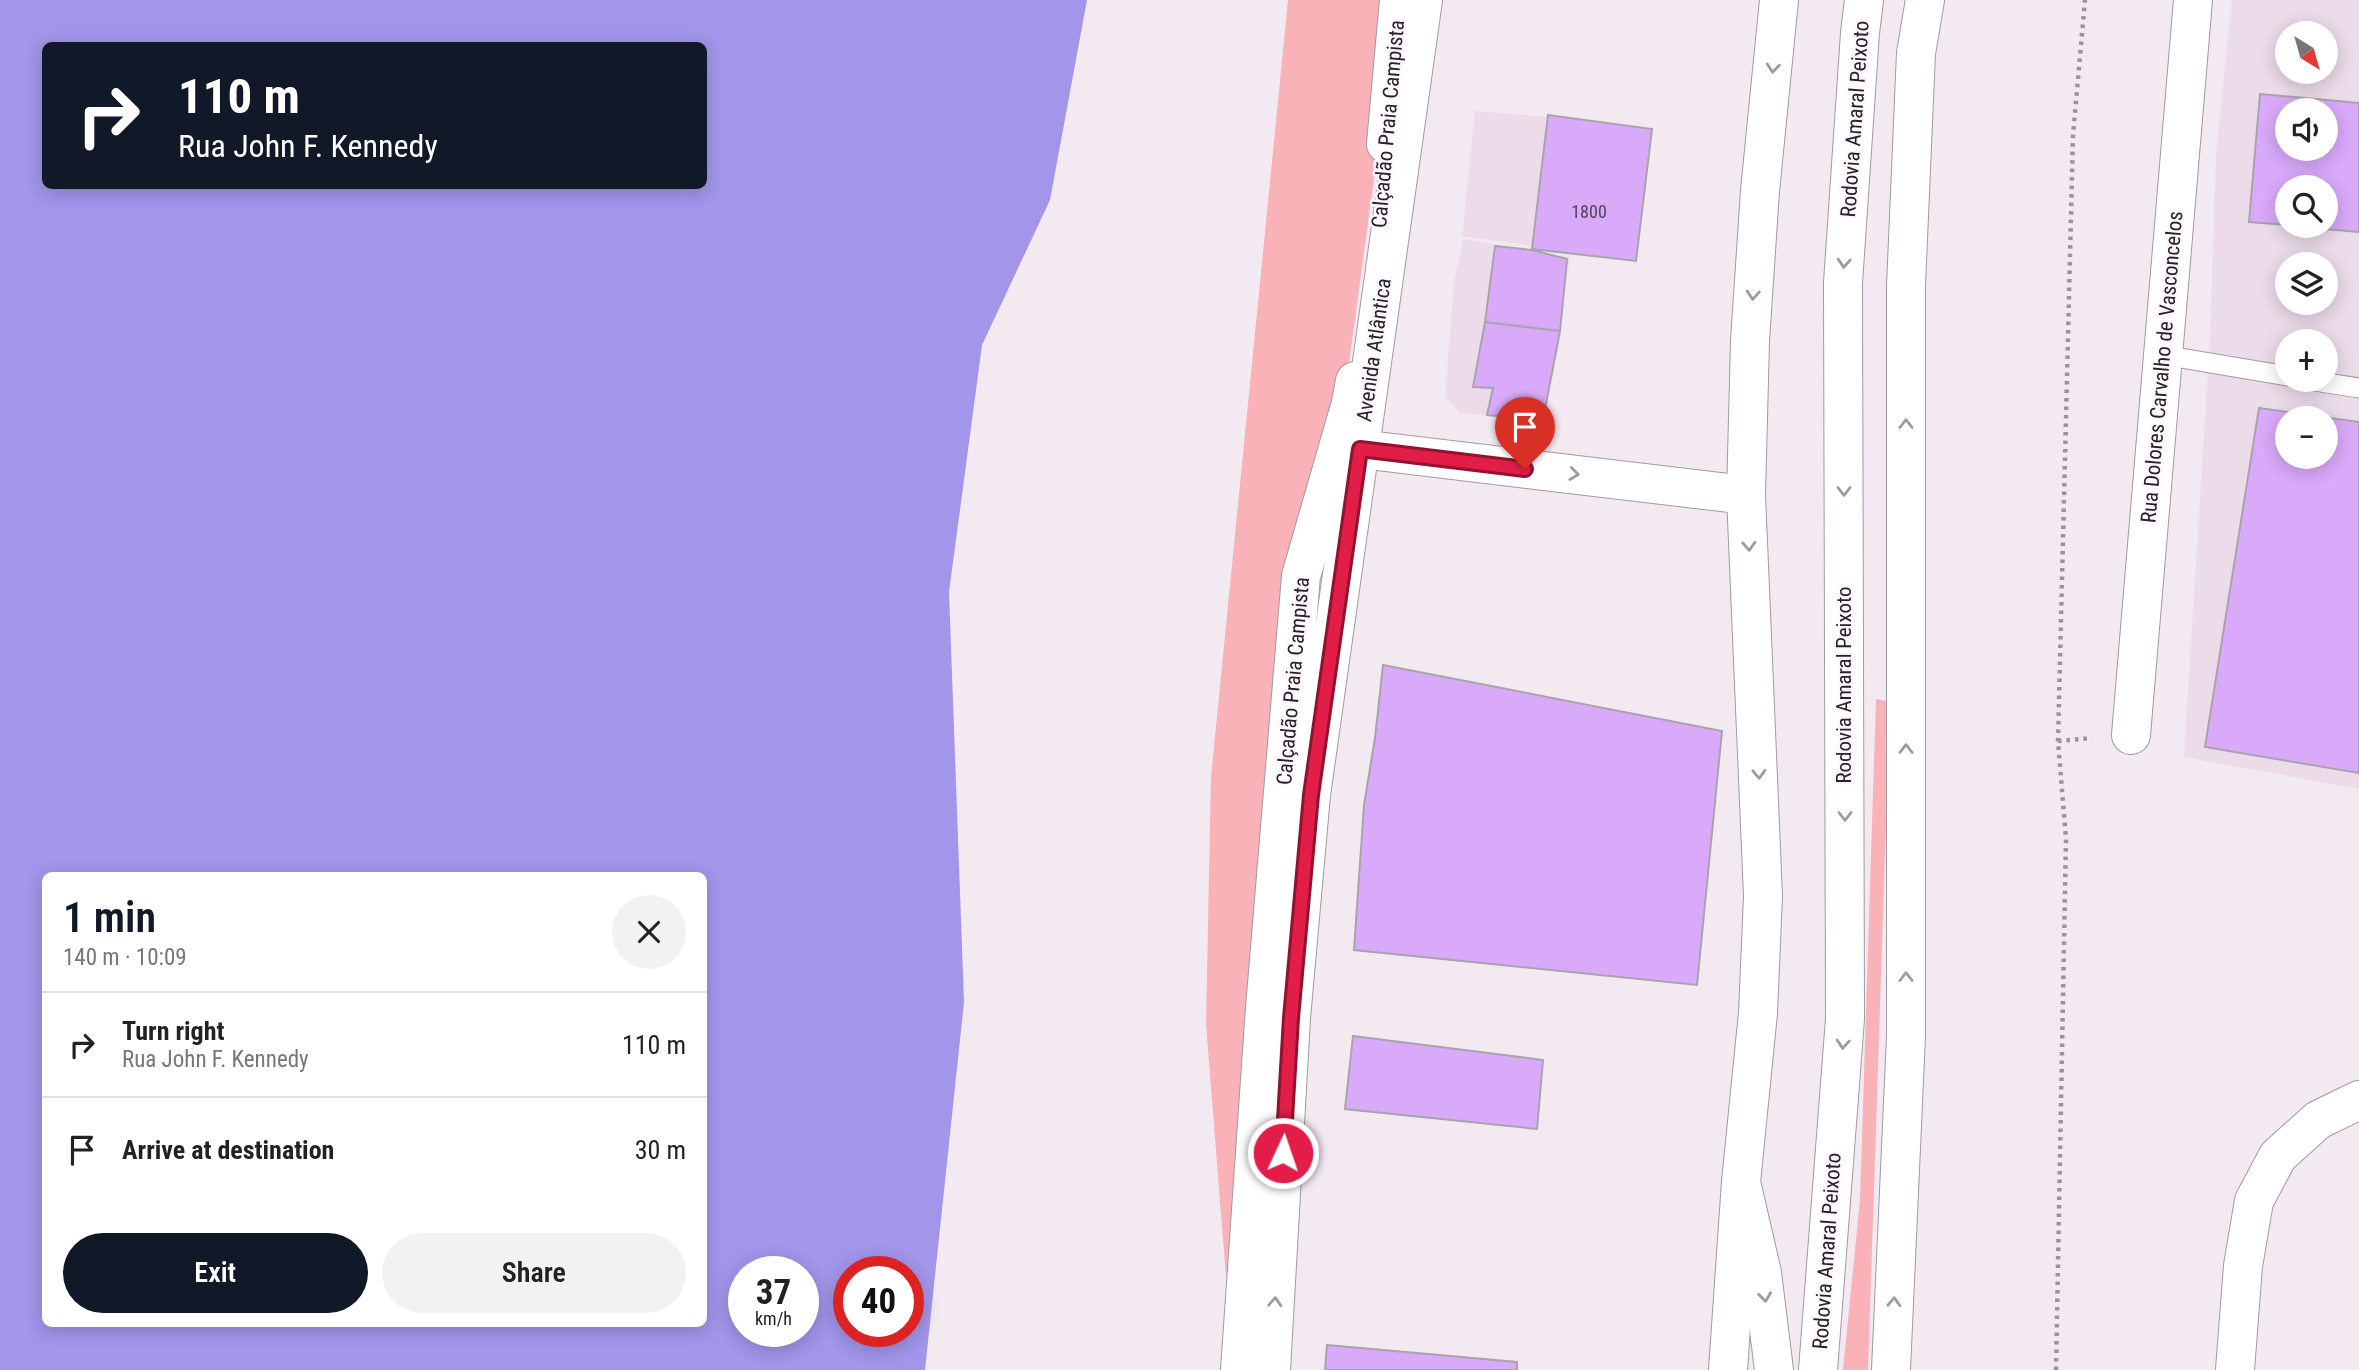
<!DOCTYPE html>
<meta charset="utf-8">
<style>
body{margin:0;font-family:"Roboto Condensed",sans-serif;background:#f2f2f2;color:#222;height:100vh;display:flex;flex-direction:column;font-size:26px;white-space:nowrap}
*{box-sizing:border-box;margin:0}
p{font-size:23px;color:#767676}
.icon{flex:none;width:38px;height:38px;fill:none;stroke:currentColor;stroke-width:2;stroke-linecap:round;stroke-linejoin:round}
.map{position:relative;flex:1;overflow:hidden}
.drawer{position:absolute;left:42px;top:872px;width:665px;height:455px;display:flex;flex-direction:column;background:#fff;border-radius:10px;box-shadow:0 4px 18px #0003}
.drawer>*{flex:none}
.banner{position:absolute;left:42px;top:42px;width:665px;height:147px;border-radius:10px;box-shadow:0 4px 18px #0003;background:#111827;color:#fff;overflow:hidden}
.needle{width:46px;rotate:143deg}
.buttons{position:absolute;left:2275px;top:21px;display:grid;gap:14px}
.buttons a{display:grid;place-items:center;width:63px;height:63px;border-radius:50%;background:#fff;box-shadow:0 4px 18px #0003;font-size:35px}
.speed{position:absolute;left:728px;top:1256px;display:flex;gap:14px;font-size:35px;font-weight:700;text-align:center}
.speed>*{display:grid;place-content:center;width:91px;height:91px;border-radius:50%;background:#fff;box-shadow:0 4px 18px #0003;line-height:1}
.speed small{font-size:18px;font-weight:400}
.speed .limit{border:10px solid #d22;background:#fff;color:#111}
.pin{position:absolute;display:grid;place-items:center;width:60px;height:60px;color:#fff;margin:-72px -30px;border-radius:50% 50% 50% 0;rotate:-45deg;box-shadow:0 0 7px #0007}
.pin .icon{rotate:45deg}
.me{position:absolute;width:77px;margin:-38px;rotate:3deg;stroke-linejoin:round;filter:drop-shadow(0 0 5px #0008)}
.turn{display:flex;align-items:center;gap:24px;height:147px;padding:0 21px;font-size:32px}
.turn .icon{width:91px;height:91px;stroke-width:2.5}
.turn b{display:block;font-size:49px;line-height:60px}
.round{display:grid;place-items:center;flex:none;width:74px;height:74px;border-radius:37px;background:#f2f2f2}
.summary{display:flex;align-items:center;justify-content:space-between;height:119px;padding:0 21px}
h1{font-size:42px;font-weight:600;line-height:52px;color:#111827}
.cta{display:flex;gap:14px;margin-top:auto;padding:14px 21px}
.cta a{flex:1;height:80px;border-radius:42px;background:#111827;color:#fff;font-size:28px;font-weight:600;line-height:80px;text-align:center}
.cta a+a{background:#f2f2f2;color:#222}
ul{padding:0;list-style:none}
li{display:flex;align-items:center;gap:21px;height:105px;padding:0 21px;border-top:2px solid #e0e0e0}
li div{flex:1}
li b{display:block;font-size:26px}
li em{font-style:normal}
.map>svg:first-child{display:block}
</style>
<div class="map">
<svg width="2359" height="1370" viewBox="0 0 2359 1370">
<rect width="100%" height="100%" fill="#f3e9f1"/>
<path fill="#ecdbe9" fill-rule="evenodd" d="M 2232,0 L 2359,0 L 2359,789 L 2184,757 L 2210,340 L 2216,155 ZM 2287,33 L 2326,33 L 2326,72 L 2287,72 ZM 2287,110 L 2326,110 L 2326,149 L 2287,149 ZM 2287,187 L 2326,187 L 2326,226 L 2287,226 ZM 2287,264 L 2326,264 L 2326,303 L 2287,303 ZM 2287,341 L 2326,341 L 2326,380 L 2287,380 ZM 2287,418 L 2326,418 L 2326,457 L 2287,457 Z
M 1475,111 L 1548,117 L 1533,246 L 1462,236 Z
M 1463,239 L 1570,257 L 1560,331 L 1543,420 L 1460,413 L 1445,397 L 1454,284 Z"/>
<path fill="#f9b2b7" d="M 1288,0 L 1398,0 L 1226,1277 L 1206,1024 L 1211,777 Z
M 1876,699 L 1890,702 L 1868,1370 L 1843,1370 L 1860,1200 Z"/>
<path fill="#a295ea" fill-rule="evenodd" d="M 0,0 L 1087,0 L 1050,200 L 982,345 L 949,592 L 964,1002 L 925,1370 L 0,1370 ZM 46,46 L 704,46 L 704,186 L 46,186 ZM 704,875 L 704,1323 L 46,1323 L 46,875 ZM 803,1272 L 803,1332 L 744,1332 L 744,1272 ZM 849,1272 L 908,1272 L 908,1332 L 849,1332 Z"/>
<path fill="#d9a9fa" stroke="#a9a3ad" stroke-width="2" fill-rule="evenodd" d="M 2260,94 L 2359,103 L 2359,232 L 2290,226 L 2326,226 L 2326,187 L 2287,187 L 2287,225 L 2249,222 ZM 2287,110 L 2326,110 L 2326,149 L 2287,149 Z
M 1548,115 L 1652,129 L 1636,261 L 1532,249 Z
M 1495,246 L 1532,250 L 1567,259 L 1560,331 L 1485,322 Z
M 1485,322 L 1560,331 L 1543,420 L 1487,415 L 1493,388 L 1473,387 Z
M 2259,408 L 2359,422 L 2359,773 L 2205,747 ZM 2287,418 L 2326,418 L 2326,457 L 2287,457 Z
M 1383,665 L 1722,731 L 1697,985 L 1354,950 L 1364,805 L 1375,738 Z
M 1353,1036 L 1543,1060 L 1537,1129 L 1345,1109 Z
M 1327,1345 L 1517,1362 L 1517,1370 L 1325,1370 Z"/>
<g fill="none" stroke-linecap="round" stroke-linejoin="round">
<g stroke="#a399a1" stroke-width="21">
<path id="lane" d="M 2163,355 L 2287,376
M 2308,380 L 2359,388"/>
</g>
<g stroke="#a399a1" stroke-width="40">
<path id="street" d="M 1386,144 L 1399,0
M 1360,449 L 1746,495
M 2131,735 L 2193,0
M 1240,1370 L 1265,1008 L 1301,576 L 1351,403 L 1355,381
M 2235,1370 L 2243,1266 L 2254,1201 L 2278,1156 L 2318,1120 L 2359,1100"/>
</g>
<g stroke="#a399a1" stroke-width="40">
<path id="secondary" d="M 1271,1370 L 1291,1018 L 1311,795 L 1423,0
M 1728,1370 L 1741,1182 L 1758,1013 L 1763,896 L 1746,495 L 1750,341 L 1760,191 L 1779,0"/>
</g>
<g stroke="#a399a1" stroke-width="40">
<path id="highway" d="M 1741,1182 L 1762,1273 L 1774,1370
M 1818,1370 L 1845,1019 L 1843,283 L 1860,33 L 1864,0
M 1891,1370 L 1906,1036 L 1906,286 L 1916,53 L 1925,0"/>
</g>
<path stroke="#9a9399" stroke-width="4.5" stroke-dasharray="3.5 5" stroke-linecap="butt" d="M 2058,741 L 2092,738
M 2056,1370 L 2066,839 L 2058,741 L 2073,135 L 2085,0"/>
<use href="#lane" stroke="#fff" stroke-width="19"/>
<use href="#street" stroke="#fff" stroke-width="38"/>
<use href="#secondary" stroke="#fff" stroke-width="38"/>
<use href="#highway" stroke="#fff" stroke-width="38"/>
</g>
<defs><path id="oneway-chevron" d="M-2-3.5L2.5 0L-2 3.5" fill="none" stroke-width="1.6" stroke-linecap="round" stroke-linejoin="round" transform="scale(1.75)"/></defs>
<g stroke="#9d9c9d">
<use href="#oneway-chevron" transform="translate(1773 68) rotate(96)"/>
<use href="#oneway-chevron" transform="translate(1844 263) rotate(94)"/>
<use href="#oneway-chevron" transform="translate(1753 295) rotate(94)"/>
<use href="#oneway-chevron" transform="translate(1906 424) rotate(-90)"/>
<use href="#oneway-chevron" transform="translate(1574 474) rotate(7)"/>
<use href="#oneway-chevron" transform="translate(1844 491) rotate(90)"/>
<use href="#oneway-chevron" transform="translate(1749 546) rotate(87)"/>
<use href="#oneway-chevron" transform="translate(1906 749) rotate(-90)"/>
<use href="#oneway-chevron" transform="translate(1759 774) rotate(88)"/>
<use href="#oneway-chevron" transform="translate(1845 816) rotate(90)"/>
<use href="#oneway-chevron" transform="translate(1906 977) rotate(-90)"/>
<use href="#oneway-chevron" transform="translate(1843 1044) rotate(94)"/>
<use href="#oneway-chevron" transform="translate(1765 1297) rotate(83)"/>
<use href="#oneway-chevron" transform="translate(1275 1302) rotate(-87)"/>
<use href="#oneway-chevron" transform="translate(1894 1302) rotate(-88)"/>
</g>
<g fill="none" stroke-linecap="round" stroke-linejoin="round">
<g stroke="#92132f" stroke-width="18">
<path id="route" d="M 1283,1153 L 1291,1018 L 1311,795 L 1360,449 L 1525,469"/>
</g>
<use href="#route" stroke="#e11d48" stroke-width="12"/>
</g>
<g text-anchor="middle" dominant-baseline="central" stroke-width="5" stroke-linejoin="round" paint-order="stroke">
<g font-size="18" fill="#53445b">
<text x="1589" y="211">1800</text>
</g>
<g font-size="21" fill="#262226" stroke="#fef7fd">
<text transform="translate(1855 119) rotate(-86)">Rodovia Amaral Peixoto</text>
<text transform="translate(1388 124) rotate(-85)">Calçadão Praia Campista</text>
<text transform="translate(1374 350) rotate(-82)">Avenida Atlântica</text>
<text transform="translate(2162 367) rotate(-85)">Rua Dolores Carvalho de Vasconcelos</text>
<text transform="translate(1293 681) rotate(-85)">Calçadão Praia Campista</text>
<text transform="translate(1844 685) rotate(-90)">Rodovia Amaral Peixoto</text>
<text transform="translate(1827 1251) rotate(-86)">Rodovia Amaral Peixoto</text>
</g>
</g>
</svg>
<div class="buttons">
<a><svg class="needle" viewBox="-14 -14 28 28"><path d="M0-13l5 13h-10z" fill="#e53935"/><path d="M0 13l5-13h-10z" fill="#767676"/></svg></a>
<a><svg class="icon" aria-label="sound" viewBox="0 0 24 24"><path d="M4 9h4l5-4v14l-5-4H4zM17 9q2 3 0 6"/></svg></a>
<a><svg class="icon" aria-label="search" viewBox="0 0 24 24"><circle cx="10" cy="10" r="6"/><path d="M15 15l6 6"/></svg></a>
<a><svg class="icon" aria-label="layers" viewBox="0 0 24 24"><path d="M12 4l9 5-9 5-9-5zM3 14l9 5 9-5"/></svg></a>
<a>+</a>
<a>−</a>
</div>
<div class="speed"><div>37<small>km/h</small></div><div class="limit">40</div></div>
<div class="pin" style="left:1525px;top:469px;background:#d93025"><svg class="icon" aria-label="arrive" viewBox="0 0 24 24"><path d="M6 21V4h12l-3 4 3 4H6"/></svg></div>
<svg class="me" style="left:1283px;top:1153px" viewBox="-20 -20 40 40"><circle r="17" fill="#e11d48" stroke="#fff" stroke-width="3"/><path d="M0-11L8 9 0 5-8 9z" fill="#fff"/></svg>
<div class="banner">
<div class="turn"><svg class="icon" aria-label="right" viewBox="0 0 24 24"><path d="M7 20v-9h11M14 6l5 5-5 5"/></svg><div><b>110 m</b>Rua John F. Kennedy</div></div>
</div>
<section class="drawer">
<div class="summary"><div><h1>1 min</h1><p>140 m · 10:09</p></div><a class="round"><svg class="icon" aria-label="close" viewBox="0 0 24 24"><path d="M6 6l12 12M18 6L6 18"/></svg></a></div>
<ul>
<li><svg class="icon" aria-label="right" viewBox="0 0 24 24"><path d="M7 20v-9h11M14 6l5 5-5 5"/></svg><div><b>Turn right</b><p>Rua John F. Kennedy</p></div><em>110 m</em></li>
<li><svg class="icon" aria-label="arrive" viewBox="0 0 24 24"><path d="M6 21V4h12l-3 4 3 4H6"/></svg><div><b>Arrive at destination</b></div><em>30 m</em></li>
</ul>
<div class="cta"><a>Exit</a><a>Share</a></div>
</section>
</div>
